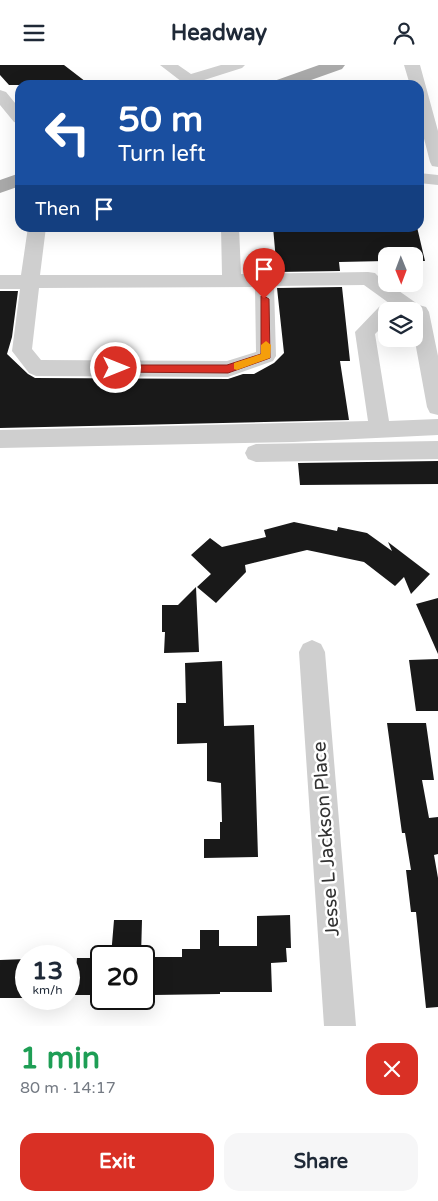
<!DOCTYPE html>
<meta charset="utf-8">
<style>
body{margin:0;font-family:"Varela Round",sans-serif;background:#f6f6f7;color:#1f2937;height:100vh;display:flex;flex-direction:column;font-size:19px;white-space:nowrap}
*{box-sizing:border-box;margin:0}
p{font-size:16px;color:#747a83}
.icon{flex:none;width:28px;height:28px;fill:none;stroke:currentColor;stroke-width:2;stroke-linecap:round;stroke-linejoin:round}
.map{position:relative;height:961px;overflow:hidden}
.panel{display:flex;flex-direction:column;background:#fff;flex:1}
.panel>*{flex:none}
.hud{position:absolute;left:15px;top:15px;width:409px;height:152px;border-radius:15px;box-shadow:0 5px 20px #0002;background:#1a4fa0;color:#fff;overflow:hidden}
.needle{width:32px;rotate:179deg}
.buttons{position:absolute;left:378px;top:182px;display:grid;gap:10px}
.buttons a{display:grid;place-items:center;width:45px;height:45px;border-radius:10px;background:#fff;box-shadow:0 5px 20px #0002;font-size:25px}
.speed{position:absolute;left:15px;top:880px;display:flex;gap:10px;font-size:25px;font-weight:700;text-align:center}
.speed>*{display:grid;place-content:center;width:65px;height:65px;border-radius:50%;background:#fff;box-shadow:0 5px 20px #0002;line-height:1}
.speed small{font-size:12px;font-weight:400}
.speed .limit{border:2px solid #111;border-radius:8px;background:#fff;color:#111}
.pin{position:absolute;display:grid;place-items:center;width:42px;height:42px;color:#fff;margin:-51px -21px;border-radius:50% 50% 50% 0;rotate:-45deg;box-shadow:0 0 5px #0007}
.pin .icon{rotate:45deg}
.me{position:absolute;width:55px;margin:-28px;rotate:90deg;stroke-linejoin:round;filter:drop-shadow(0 0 4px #0008)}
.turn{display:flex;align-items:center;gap:18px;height:105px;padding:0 20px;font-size:22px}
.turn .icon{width:65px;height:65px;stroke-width:2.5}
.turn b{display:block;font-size:35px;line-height:42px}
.then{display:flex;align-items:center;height:48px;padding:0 20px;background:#0003;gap:10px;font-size:19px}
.round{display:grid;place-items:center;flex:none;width:52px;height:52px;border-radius:15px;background:#f6f6f7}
.head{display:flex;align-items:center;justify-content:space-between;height:85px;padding:0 20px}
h1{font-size:30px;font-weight:800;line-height:38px;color:#1e9e55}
.action{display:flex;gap:10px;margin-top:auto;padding:10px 20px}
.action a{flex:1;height:58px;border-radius:15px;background:#d93025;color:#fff;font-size:20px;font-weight:800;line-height:58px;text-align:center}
.action a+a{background:#f6f6f7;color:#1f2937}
header{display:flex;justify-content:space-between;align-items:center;height:65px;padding:0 20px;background:#fff;font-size:22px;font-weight:800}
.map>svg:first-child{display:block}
</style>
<header><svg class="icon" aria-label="menu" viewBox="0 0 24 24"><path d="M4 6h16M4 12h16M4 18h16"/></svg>Headway<svg class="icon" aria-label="person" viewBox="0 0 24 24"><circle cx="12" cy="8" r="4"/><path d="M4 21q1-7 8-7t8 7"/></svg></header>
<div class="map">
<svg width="438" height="961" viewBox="0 0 438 961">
<rect width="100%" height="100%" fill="#fff"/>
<path fill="#191919" d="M 0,0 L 64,0 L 90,20 L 9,20 L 0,10 Z
M 273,162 L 417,162 L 425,196 L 414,196 L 414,191 L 386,191 L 386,196 L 339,197 L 340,206 L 277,207 Z
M 342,222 L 350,296 L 340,296 L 349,355 L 0,363 L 0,226 L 18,226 L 12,272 L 7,289 L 28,309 L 35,313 L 228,314 L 243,309 L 254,309 L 274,298 L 284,288 L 277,223 Z
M 438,396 L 438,419 L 300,420 L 298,398 Z
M 294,457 L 337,466 L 338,462 L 367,468 L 392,486 L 388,477 L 430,509 L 411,529 L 404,512 L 395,521 L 364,497 L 307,485 L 245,500 L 246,507 L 216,538 L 197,522 L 211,509 L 191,490 L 210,473 L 222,482 L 266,472 L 264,465 Z
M 196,522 L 199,587 L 164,588 L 165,567 L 162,567 L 162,540 L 178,540 Z
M 438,533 L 438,589 L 416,539 Z
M 438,594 L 438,646 L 416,646 L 409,595 Z
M 222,596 L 224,661 L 254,660 L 258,792 L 204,793 L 204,774 L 220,774 L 220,757 L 222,757 L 221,718 L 207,716 L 207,678 L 177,679 L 177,638 L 186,638 L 185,598 Z
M 387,658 L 426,658 L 434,715 L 422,715 L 429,753 L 438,752 L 438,789 L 434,790 L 438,813 L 438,942 L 426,943 L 416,847 L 411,847 L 406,805 L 411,805 L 405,768 L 402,768 Z
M 290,850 L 291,883 L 286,883 L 287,897 L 271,898 L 272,927 L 220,927 L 220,929 L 153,930 L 154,892 L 182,892 L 182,884 L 200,884 L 200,865 L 219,865 L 219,881 L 257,881 L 257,851 Z
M 114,855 L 142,855 L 141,891 L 111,891 Z
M 77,893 L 101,893 L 101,930 L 74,930 Z
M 26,894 L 26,933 L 0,933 L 0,895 Z"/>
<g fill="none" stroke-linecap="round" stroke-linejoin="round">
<path fill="#cfcfcf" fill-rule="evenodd" d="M 160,0 L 178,0 L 191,9 L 221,0 L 245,0 L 242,3 L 201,16 L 204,20 L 186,20 Z
M 404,0 L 420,0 L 438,66 L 438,102 L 432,101 L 430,97 L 419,54 L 419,20 L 410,20 Z
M 0,25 L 6,27 L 20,44 L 20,59 L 14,57 L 0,40 Z
M 419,108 L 438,110 L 438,120 L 419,118 Z
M 28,162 L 46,162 L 40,210 L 222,210 L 221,162 L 239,162 L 241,209 L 368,207 L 375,208 L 386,219 L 389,219 L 419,240 L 426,242 L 429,247 L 438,291 L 438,350 L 430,348 L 427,342 L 414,271 L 414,246 L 400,246 L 364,220 L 274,221 L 276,291 L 273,296 L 228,312 L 36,311 L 29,308 L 12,286 L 20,224 L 0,224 L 0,210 L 21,210 ZM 255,222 L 256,287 L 227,296 L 41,295 L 32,284 L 39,223 Z
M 386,240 L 393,242 L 395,246 L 386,246 L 386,258 L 375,269 L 389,356 L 438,354 L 438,370 L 293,377 L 0,383 L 0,365 L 368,356 L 355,267 L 379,242 Z
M 438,376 L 438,394 L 256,397 L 248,394 L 245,388 L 248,382 L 256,379 Z
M 312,575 L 321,579 L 325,587 L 356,961 L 324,961 L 299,587 L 303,579 Z"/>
<path fill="#aaa" fill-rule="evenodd" d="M 319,0 L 345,0 L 342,4 L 297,20 L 271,20 L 274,16 Z
M 20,108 L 20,121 L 0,128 L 0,115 Z"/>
</g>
<path fill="#d93025" stroke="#8d1f18" d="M 261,231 L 264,231 L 269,234 L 270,293 L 228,308 L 116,307 L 111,303 L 116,300 L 227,300 L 261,289 Z"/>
<path fill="#f59e0b" d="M 266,276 L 271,280 L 270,293 L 237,305 L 234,304 L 234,298 L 261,289 L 261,280 Z"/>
<g text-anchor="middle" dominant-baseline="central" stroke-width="5" stroke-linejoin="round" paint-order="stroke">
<g font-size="19" fill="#323232" stroke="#fff">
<text transform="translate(326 774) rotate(-94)">Jesse L Jackson Place</text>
</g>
</g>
</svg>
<div class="buttons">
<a><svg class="needle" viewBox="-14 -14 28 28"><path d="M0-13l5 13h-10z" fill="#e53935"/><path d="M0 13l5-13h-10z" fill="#747a83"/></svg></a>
<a><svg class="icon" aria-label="layers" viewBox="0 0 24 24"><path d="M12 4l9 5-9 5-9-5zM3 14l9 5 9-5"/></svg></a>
</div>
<div class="speed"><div>13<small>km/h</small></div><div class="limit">20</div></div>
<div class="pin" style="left:264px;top:234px;background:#d93025"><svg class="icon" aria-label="arrive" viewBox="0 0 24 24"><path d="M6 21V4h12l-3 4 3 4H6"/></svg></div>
<svg class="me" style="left:116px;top:303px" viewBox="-20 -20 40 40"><circle r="17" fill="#d93025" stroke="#fff" stroke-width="3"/><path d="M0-11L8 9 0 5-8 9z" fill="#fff"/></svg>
<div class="hud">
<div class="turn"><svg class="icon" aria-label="left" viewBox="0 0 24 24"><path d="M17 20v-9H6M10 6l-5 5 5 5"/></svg><div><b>50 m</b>Turn left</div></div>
<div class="then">Then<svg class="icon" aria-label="arrive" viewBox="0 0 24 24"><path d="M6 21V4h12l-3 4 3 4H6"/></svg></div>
</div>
</div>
<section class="panel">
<div class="head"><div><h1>1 min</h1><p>80 m · 14:17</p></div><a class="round" style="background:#d93025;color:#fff"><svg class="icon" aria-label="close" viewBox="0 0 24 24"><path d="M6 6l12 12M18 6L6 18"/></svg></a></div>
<div class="action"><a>Exit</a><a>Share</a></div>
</section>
